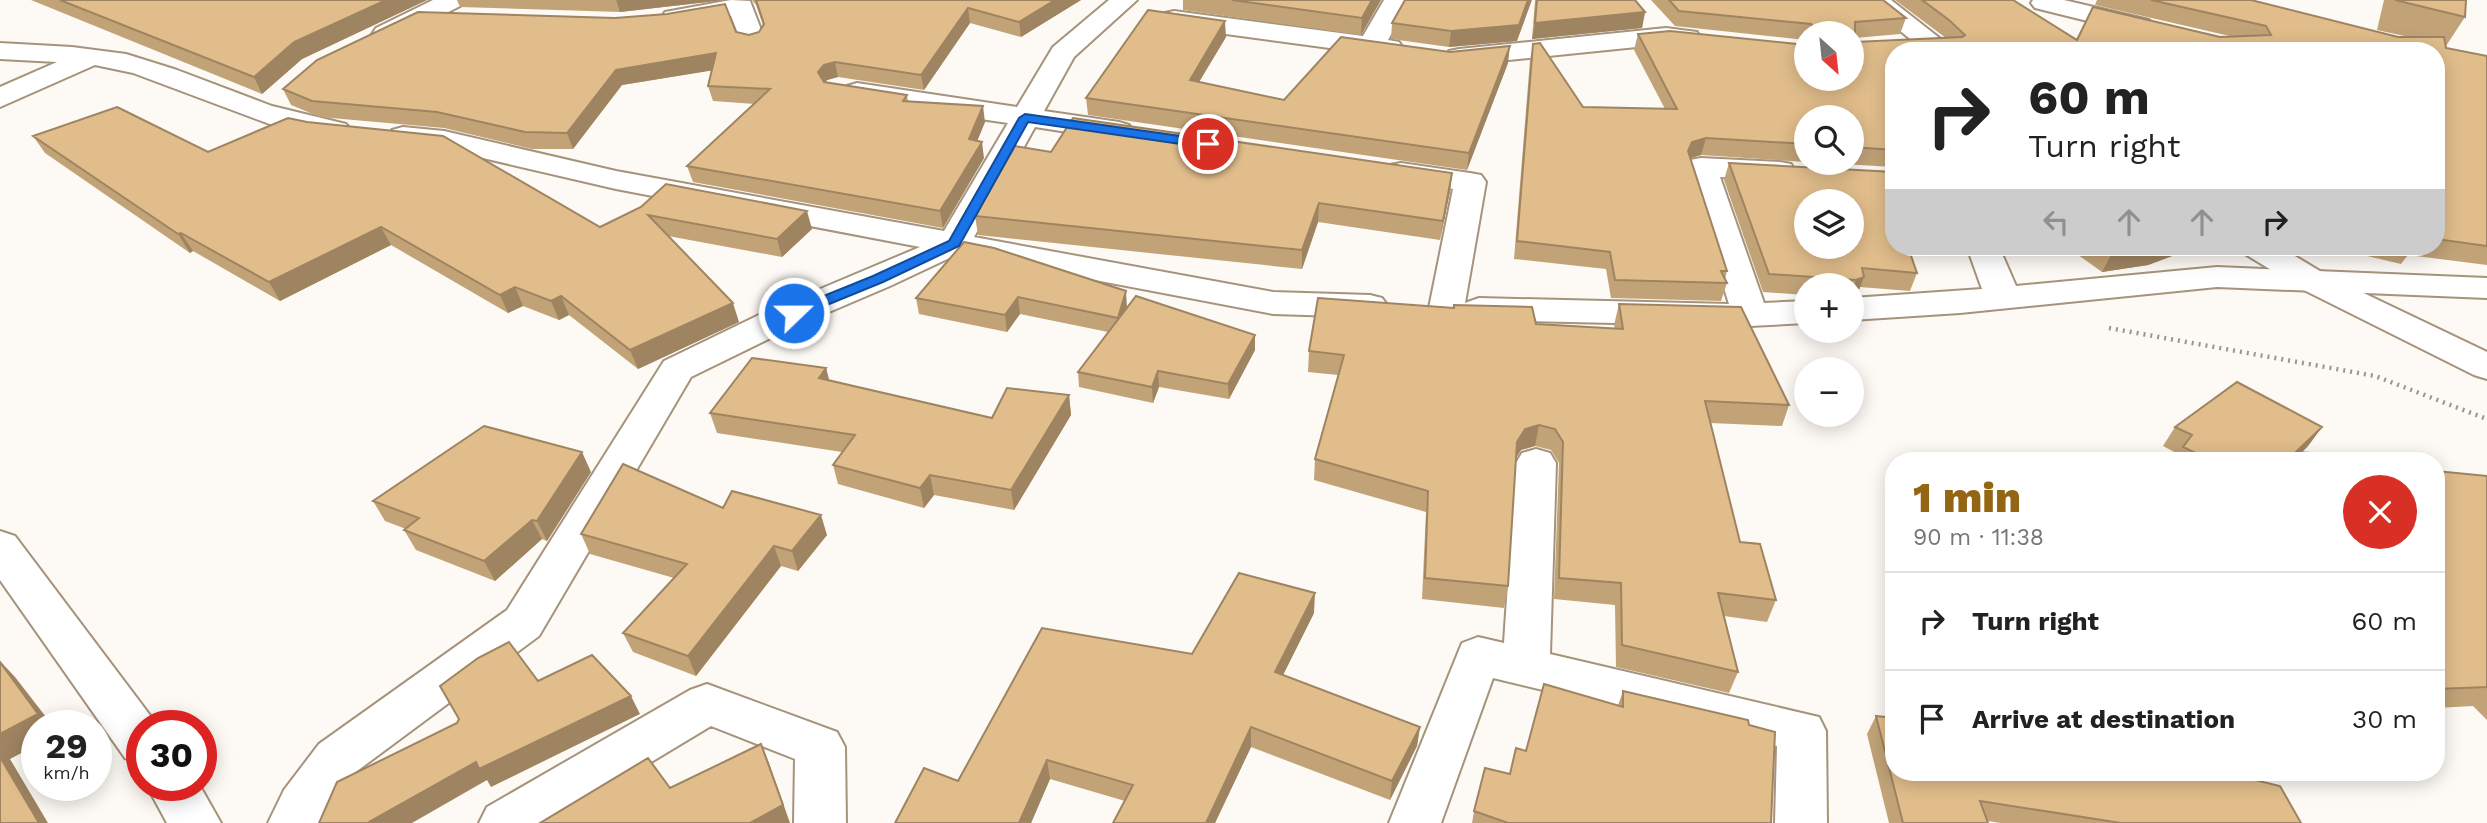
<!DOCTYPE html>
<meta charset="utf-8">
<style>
body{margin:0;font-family:"Work Sans",sans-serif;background:#f2f2f2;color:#222;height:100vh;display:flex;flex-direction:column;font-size:26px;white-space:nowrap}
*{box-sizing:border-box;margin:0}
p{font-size:23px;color:#767676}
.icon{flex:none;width:38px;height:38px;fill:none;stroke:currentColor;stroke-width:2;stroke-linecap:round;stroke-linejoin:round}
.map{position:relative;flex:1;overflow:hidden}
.drawer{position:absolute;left:1885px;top:452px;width:560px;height:329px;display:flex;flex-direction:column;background:#fff;border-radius:28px;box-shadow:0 4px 18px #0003}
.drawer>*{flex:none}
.hud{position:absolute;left:1885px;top:42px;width:560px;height:214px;border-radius:28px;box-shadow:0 4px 18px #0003;background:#fff;color:#222;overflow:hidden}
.needle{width:46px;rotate:153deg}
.buttons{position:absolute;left:1794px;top:21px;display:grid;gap:14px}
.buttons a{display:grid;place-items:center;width:70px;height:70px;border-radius:50%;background:#fff;box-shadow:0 4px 18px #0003;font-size:35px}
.speed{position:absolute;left:21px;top:710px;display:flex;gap:14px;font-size:35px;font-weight:700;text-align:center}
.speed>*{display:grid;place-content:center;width:91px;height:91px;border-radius:50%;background:#fff;box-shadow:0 4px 18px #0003;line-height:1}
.speed small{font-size:18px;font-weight:400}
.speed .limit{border:10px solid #d22;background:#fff;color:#111}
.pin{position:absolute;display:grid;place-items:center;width:60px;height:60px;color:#fff;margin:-30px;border:4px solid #fff;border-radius:50%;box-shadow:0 2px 7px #0007}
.me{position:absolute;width:77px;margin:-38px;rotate:68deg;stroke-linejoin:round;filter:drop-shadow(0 0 5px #0008)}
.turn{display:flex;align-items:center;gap:24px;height:147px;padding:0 28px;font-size:32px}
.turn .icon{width:91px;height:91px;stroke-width:2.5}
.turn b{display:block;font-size:49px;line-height:60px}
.lanes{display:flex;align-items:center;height:66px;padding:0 28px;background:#0003;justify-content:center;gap:35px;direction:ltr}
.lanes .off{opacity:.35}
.round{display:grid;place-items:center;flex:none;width:74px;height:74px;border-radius:37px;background:#f2f2f2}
.head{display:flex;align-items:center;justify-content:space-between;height:119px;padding:0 28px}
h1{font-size:42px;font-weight:800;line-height:52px;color:#946513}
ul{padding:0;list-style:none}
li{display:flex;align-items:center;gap:21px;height:98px;padding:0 28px;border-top:2px solid #e0e0e0}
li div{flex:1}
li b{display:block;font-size:26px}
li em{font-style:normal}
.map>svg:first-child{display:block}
</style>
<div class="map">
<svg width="2487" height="823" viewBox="0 0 2487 823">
<rect width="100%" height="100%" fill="#fdf9f4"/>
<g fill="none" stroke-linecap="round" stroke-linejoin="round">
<g stroke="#a5937c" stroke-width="4">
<path id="minor" d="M 433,0 L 466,0 L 462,5 L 394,40 L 385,42 L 376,40 L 372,34 L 376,28 Z
M 731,0 L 750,1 L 765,40 L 761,46 L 752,48 L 743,46 L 731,16 L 674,26 L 665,24 L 661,18 L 665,12 Z
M 1109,0 L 1137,0 L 1074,57 L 1044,111 L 1119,122 L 1129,125 L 1134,131 L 1129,137 L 1119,140 L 1035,127 L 974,237 L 1273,292 L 1370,295 L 1382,298 L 1388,306 L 1382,314 L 1370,317 L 1273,314 L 958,254 L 890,286 L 787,330 L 691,377 L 539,636 L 353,774 L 320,823 L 268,823 L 284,790 L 319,744 L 507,610 L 664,361 L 761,314 L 920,247 L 616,189 L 444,149 L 392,142 L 388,136 L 392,130 L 403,127 L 444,131 L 616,171 L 944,231 L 1008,123 L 857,101 L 847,98 L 843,92 L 847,86 L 857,83 L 1017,107 L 1053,47 Z
M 1384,0 L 1410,0 L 1388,40 L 1399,42 L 1403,48 L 1399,54 L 1389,56 L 1174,27 L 1165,25 L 1161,19 L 1165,13 L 1174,11 L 1363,36 Z
M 2033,0 L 2064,0 L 2149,20 L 2153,26 L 2149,32 L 2140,34 L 2035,8 L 2031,3 Z
M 1666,28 L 1697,32 L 1701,38 L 1697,44 L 1688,46 L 1666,44 L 1459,65 L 1449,63 L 1445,57 L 1449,51 L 1459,49 Z
M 0,43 L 72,47 L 126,54 L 177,70 L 272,106 L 346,124 L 351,130 L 346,136 L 336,139 L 275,126 L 133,73 L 95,65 L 0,107 L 0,87 L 57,62 L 0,59 Z
M 1701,158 L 1780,162 L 1791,164 L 1795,171 L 1791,178 L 1780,180 L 1720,177 L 1764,303 L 1806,301 L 1806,323 L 1750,326 L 1479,320 L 1467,317 L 1463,311 L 1459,316 L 1447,319 L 1435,316 L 1429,308 L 1453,189 L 1390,179 L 1386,172 L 1390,165 L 1401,163 L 1470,173 L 1481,175 L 1486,182 L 1465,303 L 1479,298 L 1729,304 L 1686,167 L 1690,160 Z
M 1967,247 L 1999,247 L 2016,286 L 2217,267 L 2487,278 L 2487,298 L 2217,287 L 1960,313 L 1852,320 L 1852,298 L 1982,289 Z
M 1536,449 L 1550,453 L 1556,463 L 1550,654 L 1819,717 L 1826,731 L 1827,823 L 1775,823 L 1777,746 L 1493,678 L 1441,823 L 1389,823 L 1462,643 L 1478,637 L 1504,643 L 1516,463 L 1522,453 Z
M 0,531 L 15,536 L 158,726 L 142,726 L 142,764 L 125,758 L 0,580 Z
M 707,684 L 837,732 L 845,747 L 846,823 L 794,823 L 795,759 L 711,726 L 550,823 L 479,823 L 487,807 L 690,690 Z
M 147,786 L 200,786 L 221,823 L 167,823 Z"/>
</g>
<g stroke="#a5937c" stroke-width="4">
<path id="tertiary" d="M 1862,0 L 1891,0 L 1956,51 L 1925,51 Z
M 2241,247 L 2280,247 L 2328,276 L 2487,352 L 2487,379 L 2474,375 L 2304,290 L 2245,254 Z"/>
</g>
<path stroke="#9a958e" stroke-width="4.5" stroke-dasharray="2 5" stroke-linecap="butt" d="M 2109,328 L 2375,376 L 2487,419"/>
<use href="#minor" fill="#fff" fill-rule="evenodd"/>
<use href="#tertiary" fill="#fff" fill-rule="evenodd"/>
</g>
<path fill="#c2a378" d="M 31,0 L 427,0 L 302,59 L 262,94 Z
M 457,0 L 725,0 L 620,12 L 460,7 Z
M 752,0 L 1081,0 L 1021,37 L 970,23 L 924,90 L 838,77 L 827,80 L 826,82 L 907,95 L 908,101 L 985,122 L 977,141 L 984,158 L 943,228 L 693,182 L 687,166 L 755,104 L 713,101 L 708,86 L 712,70 L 622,85 L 573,149 L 532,149 L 444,128 L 320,117 L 291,105 L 283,89 L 736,32 L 749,35 L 759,32 L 763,25 L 756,5 Z
M 1183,0 L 1381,0 L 1361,35 L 1183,10 Z
M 1535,0 L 1635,0 L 1645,12 L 1642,28 L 1532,39 Z
M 1651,0 L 1883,0 L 1906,18 L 1900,34 L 1855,38 L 1855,42 L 1946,38 L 1895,0 L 2013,0 L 2077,40 L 2234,37 L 2095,5 L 2097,0 L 2251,0 L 2398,37 L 2409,37 L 2377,30 L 2384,0 L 2466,0 L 2465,17 L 2446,46 L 2446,48 L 2487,56 L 2487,265 L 2408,255 L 2401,264 L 2329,247 L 2436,247 L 2436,51 L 1894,51 L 1894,167 L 1823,163 L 1852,163 L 1852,117 L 1806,117 L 1806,162 L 1701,155 L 1690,158 L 1727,271 L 1725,279 L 1727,283 L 1721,301 L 1611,298 L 1606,269 L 1514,259 L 1530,60 L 1533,44 L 1583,107 L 1665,109 L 1634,50 L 1638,34 L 1806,79 L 1852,33 L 1806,33 L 1806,40 L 1675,26 Z
M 1392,23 L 1517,41 L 1449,47 L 1391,39 Z
M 1226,37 L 1199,82 L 1284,100 L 1508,63 L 1467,170 L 1088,115 L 1086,98 Z
M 33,136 L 208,152 L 600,227 L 641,207 L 812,229 L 782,257 L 668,236 L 739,322 L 638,369 L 569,315 L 559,320 L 523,306 L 508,313 L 391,245 L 280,301 L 193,251 L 190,253 L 45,153 Z
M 1051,152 L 1452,173 L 1450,191 L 1440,240 L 1318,222 L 1302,269 L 978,235 L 975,216 Z
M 1729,163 L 1909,249 L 1917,273 L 1910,291 L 1860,287 L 1857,295 L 1852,297 L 1852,285 L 1806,285 L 1806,295 L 1763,292 L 1724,180 Z
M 964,242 L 1126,309 L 1255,335 L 1255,350 L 1229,399 L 1159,387 L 1153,403 L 1079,387 L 1078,372 L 1108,332 L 1020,314 L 1007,332 L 919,314 L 916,298 Z
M 2067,247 L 2193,247 L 2191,249 L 2148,265 L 2102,272 Z
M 1619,304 L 1789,405 L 1782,426 L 1710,423 L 1740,542 L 1776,600 L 1767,622 L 1724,616 L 1738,672 L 1729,693 L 1616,667 L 1615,605 L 1554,599 L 1559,463 L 1551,450 L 1535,446 L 1521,450 L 1516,458 L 1508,586 L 1504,608 L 1422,599 L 1426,512 L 1314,480 L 1315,459 L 1338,375 L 1308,372 L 1309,351 L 1536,324 L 1615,329 L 1614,325 Z
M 826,368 L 829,381 L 992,418 L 1069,395 L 1071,415 L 1014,510 L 934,495 L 924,508 L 838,484 L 833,465 L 842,452 L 717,433 L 710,413 Z
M 2175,427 L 2322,427 L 2308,446 L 2301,453 L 2415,460 L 2175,460 L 2178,454 L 2163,446 Z
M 2436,471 L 2487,476 L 2487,720 L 2473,706 L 2436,708 Z
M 591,472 L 547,541 L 542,539 L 495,581 L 416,550 L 404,530 L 406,529 L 385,521 L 373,501 Z
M 723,508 L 827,535 L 798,571 L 781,566 L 696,676 L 633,652 L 623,633 L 674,578 L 590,554 L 581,534 Z
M 1314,613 L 1283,675 L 1420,727 L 1417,746 L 1390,800 L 1251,747 L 1215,823 L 1113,823 L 1125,801 L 1050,779 L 1031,823 L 895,823 L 958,781 L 1192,654 Z
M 1623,691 L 1771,823 L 1472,823 L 1474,811 L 1510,774 L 1526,751 L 1618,705 Z
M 1876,716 L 2301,823 L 2001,823 L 1987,821 L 1988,823 L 1889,823 L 1867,734 Z"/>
<path fill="#9e8461" d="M 386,0 L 427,0 L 302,59 L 262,94 L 254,77 L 294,42 Z
M 616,0 L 725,0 L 620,12 Z
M 1055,0 L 1081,0 L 1021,37 L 1019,22 Z
M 1372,0 L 1381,0 L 1361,35 L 1362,18 Z
M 1528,0 L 1532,0 L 1517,41 L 1449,47 L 1451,31 Z
M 968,8 L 970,23 L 924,90 L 921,75 Z
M 1645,12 L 1642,28 L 1532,39 L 1535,23 Z
M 1225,21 L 1226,37 L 1190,97 L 1190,80 Z
M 1510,46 L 1508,63 L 1467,170 L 1469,153 Z
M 716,53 L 721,69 L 622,85 L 573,149 L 567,133 L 616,70 Z
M 835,62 L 838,77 L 827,80 L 822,88 L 818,72 L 824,65 Z
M 983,106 L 985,122 L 971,156 L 969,139 Z
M 1706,138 L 1701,155 L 1688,159 L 1688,151 L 1692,142 Z
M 982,142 L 984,158 L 943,228 L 940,211 Z
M 1452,173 L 1450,191 L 1440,240 L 1443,221 Z
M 1319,203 L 1318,222 L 1302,269 L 1302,250 Z
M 807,211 L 812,229 L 782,257 L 777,239 Z
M 381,227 L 391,245 L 280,301 L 269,282 Z
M 181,233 L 193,251 L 190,253 L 178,234 Z
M 2152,247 L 2193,247 L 2191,249 L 2148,265 L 2102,272 L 2112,253 Z
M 1864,277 L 1857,295 L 1852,297 L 1852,292 L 1856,280 Z
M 515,287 L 523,306 L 508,313 L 500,295 Z
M 1126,291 L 1127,308 L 1120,334 L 1118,318 Z
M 561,296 L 569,315 L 559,320 L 551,301 Z
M 1018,297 L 1020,314 L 1007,332 L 1005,315 Z
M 733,303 L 739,322 L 638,369 L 630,350 Z
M 1255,335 L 1255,350 L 1229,399 L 1228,384 Z
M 826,368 L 831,387 L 819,378 Z
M 1158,371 L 1159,387 L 1153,403 L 1152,387 Z
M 1069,395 L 1071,415 L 1014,510 L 1011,490 Z
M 1539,425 L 1535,446 L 1521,450 L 1513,463 L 1517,442 L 1525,429 Z
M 2322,427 L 2308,446 L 2294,460 L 2296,452 Z
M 582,452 L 591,472 L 547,541 L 537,521 Z
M 930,475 L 934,495 L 924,508 L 920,488 Z
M 821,515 L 827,535 L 798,571 L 792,551 Z
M 532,520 L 542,539 L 495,581 L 484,561 Z
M 774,546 L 781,566 L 696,676 L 688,656 Z
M 1315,593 L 1314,613 L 1275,691 L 1275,672 Z
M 0,661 L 15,677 L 53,726 L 37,726 L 37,745 L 10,759 L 48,823 L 39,823 L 0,757 Z
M 631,696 L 640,714 L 491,787 L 487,780 L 412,823 L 367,823 L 476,762 Z
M 1251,727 L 1251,747 L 1215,823 L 1206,823 Z
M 1420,727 L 1417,746 L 1390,800 L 1392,781 Z
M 761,744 L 769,763 L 790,823 L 750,823 Z
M 1047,760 L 1050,779 L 1031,823 L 1019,823 Z"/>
<path fill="#e1bd8b" stroke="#9e8461" stroke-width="2" fill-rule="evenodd" d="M 60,0 L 386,0 L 294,42 L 254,77 Z
M 756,0 L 1055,0 L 1019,22 L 968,8 L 921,75 L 835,62 L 824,65 L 818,72 L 824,82 L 907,95 L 903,101 L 983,106 L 969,139 L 982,142 L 940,211 L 687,166 L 770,89 L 708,86 L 716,53 L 616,70 L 567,133 L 525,132 L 437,112 L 312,101 L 283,89 L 317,60 L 418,12 L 615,18 L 667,14 L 725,4 L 736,32 L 749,35 L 759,32 L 764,24 Z
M 1232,0 L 1372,0 L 1362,18 Z
M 1405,0 L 1528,0 L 1519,25 L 1451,31 L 1392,23 Z
M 1537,0 L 1635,0 L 1645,12 L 1535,23 Z
M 1669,0 L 1883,0 L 1906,18 L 1855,22 L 1855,42 L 1962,37 L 1965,35 L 1949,20 L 1922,0 L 2013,0 L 2077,40 L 2093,7 L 2220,37 L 2271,35 L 2266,26 L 2151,0 L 2251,0 L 2398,37 L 2444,37 L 2446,48 L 2487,56 L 2487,246 L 2436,239 L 2436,51 L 1894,51 L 1894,150 L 1852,147 L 1852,117 L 1806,117 L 1806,144 L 1706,138 L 1692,142 L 1688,151 L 1727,271 L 1721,271 L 1727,283 L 1615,280 L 1610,252 L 1517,241 L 1533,44 L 1540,43 L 1583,107 L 1677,109 L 1638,34 L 1670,31 L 1806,45 L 1806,79 L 1852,79 L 1852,33 L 1813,33 L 1813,27 L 1811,24 L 1679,11 Z
M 2395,0 L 2466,0 L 2465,17 Z
M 1148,10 L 1225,21 L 1190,80 L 1284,100 L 1341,37 L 1450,52 L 1510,46 L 1469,153 L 1086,98 Z
M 117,107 L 208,152 L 288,118 L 307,122 L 443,136 L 600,227 L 641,207 L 666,184 L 807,211 L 777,239 L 648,215 L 733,303 L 630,350 L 561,296 L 551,301 L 515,287 L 500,295 L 381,227 L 269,282 L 181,233 L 178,234 L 33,136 Z
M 1073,118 L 1452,173 L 1443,221 L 1319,203 L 1302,250 L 975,216 L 1015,146 L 1051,152 Z
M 1729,163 L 1894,172 L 1894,247 L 1908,247 L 1917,273 L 1862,268 L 1864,277 L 1856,280 L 1769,274 ZM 1806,201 L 1852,201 L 1852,247 L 1806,247 Z
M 964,242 L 994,248 L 1126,291 L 1118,318 L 1018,297 L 1005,315 L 916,298 Z
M 2103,247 L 2152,247 L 2112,253 Z
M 1136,296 L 1255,335 L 1228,384 L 1158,371 L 1152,387 L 1078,372 Z
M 1318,298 L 1454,308 L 1454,305 L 1532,307 L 1536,324 L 1623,329 L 1619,304 L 1741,307 L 1789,405 L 1705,401 L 1740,542 L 1760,544 L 1776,600 L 1718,593 L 1738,672 L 1622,645 L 1621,583 L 1559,578 L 1563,442 L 1555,429 L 1539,425 L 1525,429 L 1517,442 L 1508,586 L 1425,578 L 1428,491 L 1315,459 L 1344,355 L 1309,351 Z
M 752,358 L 826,368 L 819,378 L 992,418 L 1007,388 L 1069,395 L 1011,490 L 930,475 L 920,488 L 833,465 L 855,435 L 710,413 Z
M 2237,382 L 2322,427 L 2296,452 L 2415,460 L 2210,460 L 2183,447 L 2192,435 L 2175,427 Z
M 484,426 L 582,452 L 537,521 L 532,520 L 484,561 L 404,530 L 419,518 L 373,501 Z
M 623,464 L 723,508 L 732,491 L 821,515 L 792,551 L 774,546 L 688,656 L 623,633 L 687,564 L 581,534 Z
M 2436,471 L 2487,476 L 2487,687 L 2436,689 Z
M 1239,573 L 1315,593 L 1275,672 L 1420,727 L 1392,781 L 1251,727 L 1206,823 L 1113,823 L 1133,785 L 1047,760 L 1019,823 L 895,823 L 924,768 L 958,781 L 1042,628 L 1192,654 Z
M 509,642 L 538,681 L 592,655 L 631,696 L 479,769 L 476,762 L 367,823 L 319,823 L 337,782 L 457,723 L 459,719 L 440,686 L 478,658 Z
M 0,662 L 38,714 L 0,734 Z
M 1544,684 L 1623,707 L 1623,691 L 1748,720 L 1749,725 L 1775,732 L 1771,823 L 1508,823 L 1474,811 L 1485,768 L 1510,774 L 1516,748 L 1526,751 Z
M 1876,716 L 1894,718 L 1894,772 L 2222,772 L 2280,786 L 2301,823 L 2121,823 L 1980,801 L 1988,823 L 1903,823 Z
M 761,744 L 783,805 L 750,823 L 540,823 L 648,758 L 670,788 Z
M 0,757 L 39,823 L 0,823 Z"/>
<path fill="#1a73e8" stroke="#114b97" stroke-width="2" d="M 1025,114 L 1208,140 L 1214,144 L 1208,148 L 1028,122 L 959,246 L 883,282 L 800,316 L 789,316 L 787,313 L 789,310 L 873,276 L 949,241 L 1019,118 Z"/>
</svg>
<div class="buttons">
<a><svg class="needle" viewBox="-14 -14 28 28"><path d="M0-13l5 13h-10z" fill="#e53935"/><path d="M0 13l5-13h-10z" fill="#767676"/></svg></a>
<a><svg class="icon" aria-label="search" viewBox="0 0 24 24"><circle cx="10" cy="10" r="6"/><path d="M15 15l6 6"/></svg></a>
<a><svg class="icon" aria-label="layers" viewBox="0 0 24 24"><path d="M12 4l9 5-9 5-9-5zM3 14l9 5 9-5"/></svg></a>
<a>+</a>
<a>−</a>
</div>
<div class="speed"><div>29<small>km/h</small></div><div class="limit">30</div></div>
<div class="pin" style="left:1208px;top:144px;background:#d93025"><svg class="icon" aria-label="arrive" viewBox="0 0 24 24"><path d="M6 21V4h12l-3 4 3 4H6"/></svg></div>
<svg class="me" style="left:794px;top:313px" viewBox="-20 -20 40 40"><circle r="17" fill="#1a73e8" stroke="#fff" stroke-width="3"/><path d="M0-11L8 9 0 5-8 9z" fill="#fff"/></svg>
<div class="hud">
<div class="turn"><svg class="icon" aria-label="right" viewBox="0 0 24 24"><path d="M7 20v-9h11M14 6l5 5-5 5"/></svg><div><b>60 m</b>Turn right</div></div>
<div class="lanes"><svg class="icon off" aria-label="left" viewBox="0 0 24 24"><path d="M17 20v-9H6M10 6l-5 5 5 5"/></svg><svg class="icon off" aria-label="ahead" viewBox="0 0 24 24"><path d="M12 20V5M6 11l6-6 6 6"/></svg><svg class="icon off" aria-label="ahead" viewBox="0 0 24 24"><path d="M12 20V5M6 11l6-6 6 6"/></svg><svg class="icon" aria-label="right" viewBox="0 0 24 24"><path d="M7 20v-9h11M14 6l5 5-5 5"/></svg></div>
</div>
<section class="drawer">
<div class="head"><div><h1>1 min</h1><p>90 m · 11:38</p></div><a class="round" style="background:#d93025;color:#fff"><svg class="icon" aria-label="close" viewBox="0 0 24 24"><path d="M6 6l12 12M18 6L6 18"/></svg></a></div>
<ul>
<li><svg class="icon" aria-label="right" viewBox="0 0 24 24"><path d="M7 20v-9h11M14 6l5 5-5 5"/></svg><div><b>Turn right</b></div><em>60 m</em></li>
<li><svg class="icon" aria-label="arrive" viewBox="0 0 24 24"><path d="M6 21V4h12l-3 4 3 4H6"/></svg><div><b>Arrive at destination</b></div><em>30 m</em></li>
</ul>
</section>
</div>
